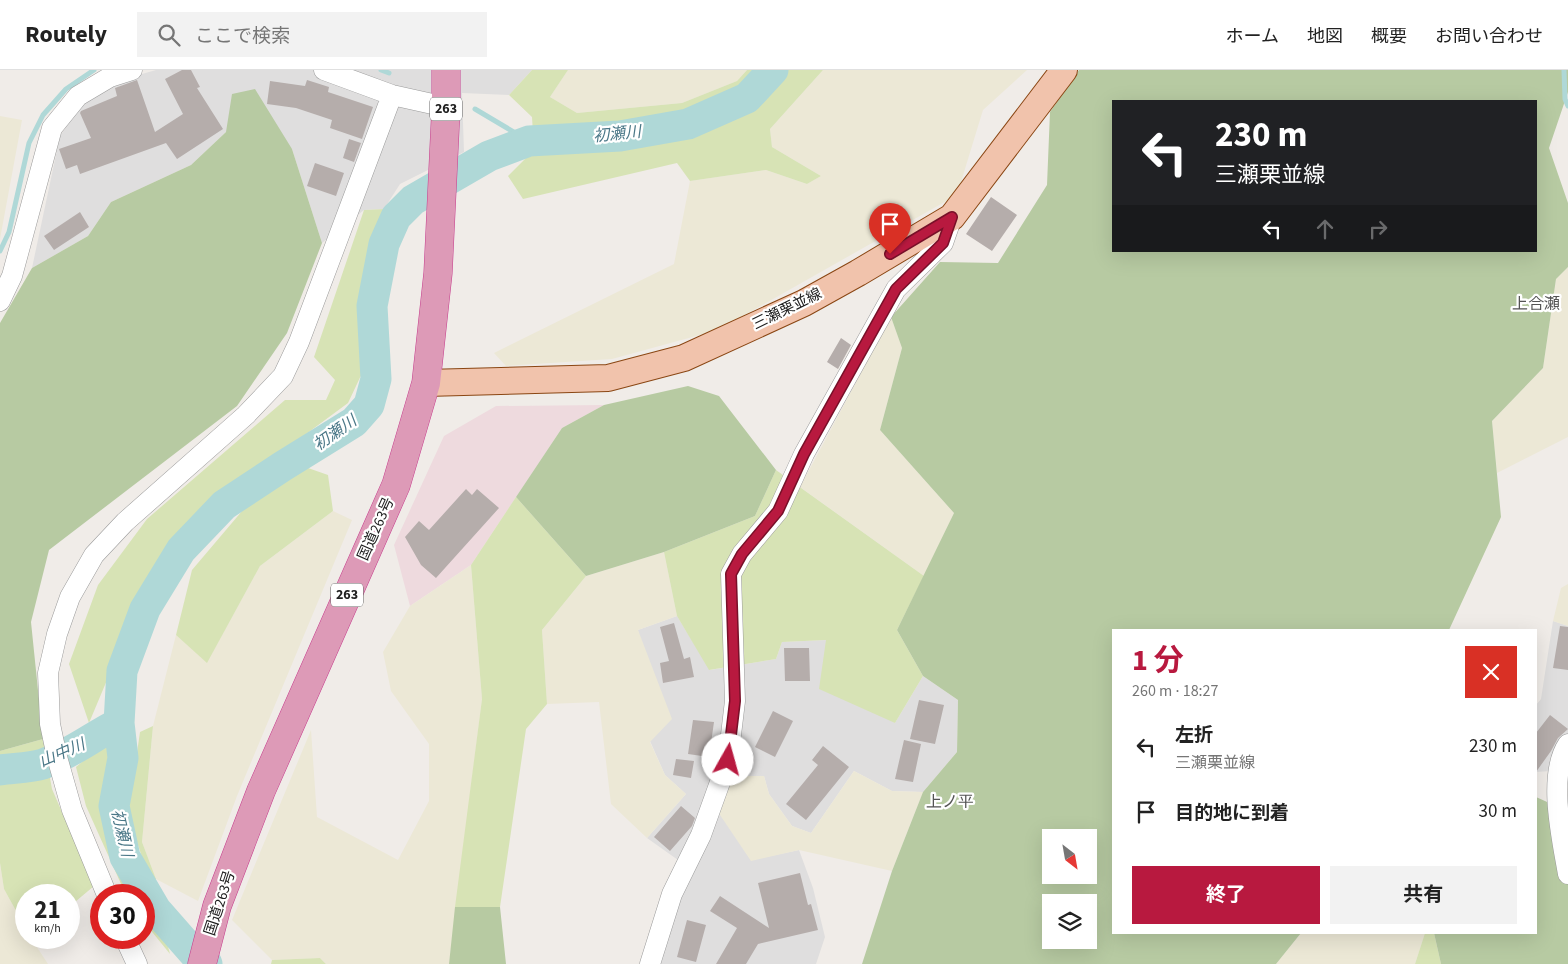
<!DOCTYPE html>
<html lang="ja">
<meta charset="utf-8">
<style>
body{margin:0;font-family:"Source Sans 3","Noto Sans JP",sans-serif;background:#f2f2f2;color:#222;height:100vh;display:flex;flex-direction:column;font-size:19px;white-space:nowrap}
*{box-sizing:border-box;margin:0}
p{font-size:16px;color:#767676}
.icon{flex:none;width:28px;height:28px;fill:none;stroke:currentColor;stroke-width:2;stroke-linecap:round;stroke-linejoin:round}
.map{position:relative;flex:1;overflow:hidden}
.side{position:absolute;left:1112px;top:559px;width:425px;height:305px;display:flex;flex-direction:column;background:#fff;border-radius:0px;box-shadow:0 5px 20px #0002}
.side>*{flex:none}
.hud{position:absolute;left:1112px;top:30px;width:425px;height:152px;border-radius:0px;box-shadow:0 5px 20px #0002;background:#202124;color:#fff;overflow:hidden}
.needle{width:32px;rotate:149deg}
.buttons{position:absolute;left:1042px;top:759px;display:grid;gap:10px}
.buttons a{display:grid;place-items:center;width:55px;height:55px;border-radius:0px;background:#fff;box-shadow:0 5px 20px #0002;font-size:25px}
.speed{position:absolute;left:15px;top:814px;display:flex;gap:10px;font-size:25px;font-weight:700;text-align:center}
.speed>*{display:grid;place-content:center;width:65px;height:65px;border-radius:50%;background:#fff;box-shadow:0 5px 20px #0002;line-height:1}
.speed small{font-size:12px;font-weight:400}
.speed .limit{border:8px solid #d22;background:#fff;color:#111}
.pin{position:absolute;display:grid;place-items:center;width:42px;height:42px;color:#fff;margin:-51px -21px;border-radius:50% 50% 50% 0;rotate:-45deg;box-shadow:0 0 5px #0007}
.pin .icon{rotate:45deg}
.me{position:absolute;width:55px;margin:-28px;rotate:7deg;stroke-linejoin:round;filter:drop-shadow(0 0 4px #0008)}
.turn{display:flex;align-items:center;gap:18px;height:105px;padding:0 20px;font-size:22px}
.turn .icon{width:65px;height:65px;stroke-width:2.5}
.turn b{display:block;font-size:35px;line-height:42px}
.lanes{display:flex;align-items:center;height:48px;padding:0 20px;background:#0003;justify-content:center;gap:25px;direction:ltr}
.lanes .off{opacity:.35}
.round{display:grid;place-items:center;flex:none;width:52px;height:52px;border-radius:0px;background:#f2f2f2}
.overview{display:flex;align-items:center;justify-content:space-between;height:85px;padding:0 20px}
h1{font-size:30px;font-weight:700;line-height:38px;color:#b8193f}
.primary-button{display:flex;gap:10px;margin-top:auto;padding:10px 20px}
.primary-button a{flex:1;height:58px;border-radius:0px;background:#b8193f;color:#fff;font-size:20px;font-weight:700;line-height:58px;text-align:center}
.primary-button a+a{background:#f2f2f2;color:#222}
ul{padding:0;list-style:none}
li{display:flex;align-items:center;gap:15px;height:65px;padding:0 20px}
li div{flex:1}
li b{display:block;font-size:19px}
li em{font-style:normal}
header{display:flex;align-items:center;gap:30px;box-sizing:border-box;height:70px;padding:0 25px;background:#fff;border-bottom:1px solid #e0e0e0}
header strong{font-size:24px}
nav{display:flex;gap:28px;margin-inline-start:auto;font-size:18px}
.search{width:350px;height:45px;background:#f2f2f2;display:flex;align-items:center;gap:12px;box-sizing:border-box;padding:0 18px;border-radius:0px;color:#767676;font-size:19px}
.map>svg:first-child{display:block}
</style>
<header>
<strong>Routely</strong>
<div class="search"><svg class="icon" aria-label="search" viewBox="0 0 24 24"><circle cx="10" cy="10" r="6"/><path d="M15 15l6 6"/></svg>ここで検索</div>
<nav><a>ホーム</a><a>地図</a><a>概要</a><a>お問い合わせ</a></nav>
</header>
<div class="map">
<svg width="1568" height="894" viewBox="0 0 1568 894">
<rect width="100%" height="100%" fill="#f0ece8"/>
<path fill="#dfdede" d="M 156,0 L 532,0 L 509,25 L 462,23 L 464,82 L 400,114 L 384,139 L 364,140 L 322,173 L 292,79 L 226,62 L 191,95 L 111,132 L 88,166 L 32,198 L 60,66 L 83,31 L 114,12 Z
M 677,546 L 710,600 L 776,589 L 782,572 L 827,570 L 895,653 L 923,606 L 958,630 L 957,682 L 923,722 L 892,721 L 854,701 L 811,763 L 792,756 L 769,724 L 764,706 L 751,790 L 799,780 L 813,818 L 825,867 L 816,894 L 646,894 L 678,790 L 647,768 L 686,724 L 665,705 L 650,671 L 638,560 Z
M 1553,551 L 1568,556 L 1568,694 L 1565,700 L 1536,702 L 1536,635 L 1541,629 Z"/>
<path fill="#eedade" d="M 604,335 L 562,358 L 471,495 L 410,536 L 394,475 L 444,366 L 496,336 Z"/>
<path fill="#ece8d6" d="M 568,0 L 747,0 L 737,11 L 682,33 L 577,43 L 550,27 Z
M 823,0 L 1027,0 L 983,40 L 957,125 L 718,260 L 612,289 L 506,296 L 494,283 L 674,194 L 690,111 L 766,100 L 807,114 L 821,106 L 772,77 L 770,59 Z
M 0,46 L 22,50 L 0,169 Z
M 1568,197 L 1568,367 L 1497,403 L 1492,351 L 1543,298 L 1556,209 Z
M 891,247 L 902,278 L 880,360 L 954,443 L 924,506 L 800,417 Z
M 333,441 L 352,450 L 237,726 L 198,831 L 156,809 L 142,772 L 153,656 L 176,565 L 207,592 L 260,496 Z
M 664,482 L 677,546 L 638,560 L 672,649 L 650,672 L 665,705 L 686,724 L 647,768 L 611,734 L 599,632 L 547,634 L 542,560 L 586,506 Z
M 471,495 L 482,629 L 449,894 L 326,894 L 320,888 L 272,890 L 232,850 L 311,660 L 317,747 L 398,790 L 429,731 L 429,674 L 391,621 L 383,582 L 410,536 Z
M 1568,514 L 1568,556 L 1553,551 L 1561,518 Z
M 854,701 L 892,721 L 923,722 L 892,801 L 799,780 L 751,791 L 718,742 L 730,706 L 764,706 L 769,724 L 792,756 L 811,763 Z
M 0,793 L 4,819 L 26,859 L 26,868 L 31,868 L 48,894 L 0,894 Z
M 1301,863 L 1425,863 L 1415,894 L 1276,894 Z"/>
<path fill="#d7e3b5" d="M 532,0 L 568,0 L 550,27 L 577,43 L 682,33 L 737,11 L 747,0 L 823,0 L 770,59 L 772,77 L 821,106 L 807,114 L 766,100 L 690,111 L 677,93 L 523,129 L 508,106 L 534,80 L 532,47 L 509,25 Z
M 384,139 L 361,231 L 365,297 L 348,333 L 218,429 L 149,510 L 89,653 L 69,594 L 98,515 L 147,449 L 285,330 L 326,330 L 335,310 L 314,287 L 364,140 Z
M 308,398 L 328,405 L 333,441 L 260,496 L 207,593 L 176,565 L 192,500 L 248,434 Z
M 776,400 L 924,506 L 897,560 L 923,606 L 895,653 L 819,619 L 826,570 L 782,572 L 776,589 L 709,600 L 677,546 L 664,482 L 755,446 Z
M 516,427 L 586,506 L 542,560 L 547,634 L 526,659 L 500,837 L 455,837 L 482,629 L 471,495 Z
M 153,656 L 142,772 L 156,809 L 150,811 L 128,745 L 140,662 Z
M 43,669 L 52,719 L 94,816 L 69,837 L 69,825 L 26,825 L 26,859 L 4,819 L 0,793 L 0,681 Z
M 108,670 L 108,759 L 134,825 L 126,825 L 86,736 L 76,697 Z
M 144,838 L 165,865 L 170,884 L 144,852 Z
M 1425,863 L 1434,863 L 1441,894 L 1415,894 Z
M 320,888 L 326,894 L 271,894 L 272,890 Z"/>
<path fill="#b7caa2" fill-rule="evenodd" d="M 1079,0 L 1568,0 L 1568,22 L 1549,78 L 1568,133 L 1568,197 L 1556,209 L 1543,298 L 1492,351 L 1501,447 L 1449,560 L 1114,560 L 1114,862 L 1301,863 L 1276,894 L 862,894 L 892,801 L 923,722 L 957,682 L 958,630 L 923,606 L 897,560 L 954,443 L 880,360 L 902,278 L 891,247 L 940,192 L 998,193 L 1047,115 L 1050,42 ZM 1114,31 L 1536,31 L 1536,181 L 1114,181 ZM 1051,768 L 1089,768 L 1089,805 L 1051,805 ZM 1051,832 L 1089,832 L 1089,870 L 1051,870 Z
M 255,19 L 292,79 L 322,173 L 287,263 L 237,336 L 49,480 L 31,552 L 43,669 L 0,681 L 0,253 L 32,198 L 88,166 L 111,132 L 191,95 L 226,62 L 232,24 Z
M 688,316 L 719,326 L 776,400 L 755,446 L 664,482 L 586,506 L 516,427 L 562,358 L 604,335 Z
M 1536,727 L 1565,740 L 1568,755 L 1568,894 L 1441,894 L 1434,863 L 1536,862 Z
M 455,837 L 500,837 L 506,894 L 449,894 Z"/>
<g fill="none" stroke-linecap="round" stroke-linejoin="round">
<path stroke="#afd8d7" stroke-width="5" d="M 381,0 L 389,3
M 1564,0 L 1565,29 L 1568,36
M 475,39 L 529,71
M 0,181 L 9,162 L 29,73 L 43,45 L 66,19 L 94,0"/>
<path stroke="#afd8d7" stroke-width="31" d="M 0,700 C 14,698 30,698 43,694 C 71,684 93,666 119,653
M 207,894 L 199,889 L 156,840 L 125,787 L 114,736 L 123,688 L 119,653 L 122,601 L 145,539 L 181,480 L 224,435 L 283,396 L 354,352 L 369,335 L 376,309 L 372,236 L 384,174 L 396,147 L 413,130 L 489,86 L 529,71 L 620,66 L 688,54 L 747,28 L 773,0"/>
</g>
<path fill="#b5adab" d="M 182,0 L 191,0 L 200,17 L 197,18 L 223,59 L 177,89 L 166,73 L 80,104 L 77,95 L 66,99 L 59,79 L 91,68 L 80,43 L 81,41 L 117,26 L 115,18 L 137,10 L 155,62 L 183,44 L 165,9 Z
M 307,10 L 329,17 L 328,22 L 373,37 L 362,69 L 330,58 L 332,50 L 296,38 L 267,34 L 270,11 L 305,16 Z
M 349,69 L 361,73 L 354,92 L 343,88 Z
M 315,93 L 344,103 L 336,126 L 307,116 Z
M 991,127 L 1017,145 L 992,181 L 966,164 Z
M 80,142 L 89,157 L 54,180 L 44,166 Z
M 841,268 L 851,275 L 838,299 L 827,292 Z
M 466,419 L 472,425 L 477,419 L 499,438 L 436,508 L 421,495 L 405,467 L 419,451 L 429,460 Z
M 674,553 L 684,589 L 690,587 L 694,607 L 663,613 L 660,593 L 669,591 L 660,557 Z
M 1560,556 L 1568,557 L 1568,600 L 1553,598 Z
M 784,578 L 809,578 L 810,611 L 785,611 Z
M 919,630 L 944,635 L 935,674 L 910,669 Z
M 773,641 L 793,651 L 775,687 L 755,677 Z
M 1550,645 L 1568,659 L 1558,668 L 1551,681 L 1536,702 L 1536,663 Z
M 693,650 L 714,652 L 709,687 L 688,684 Z
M 904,670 L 921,674 L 913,712 L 895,709 Z
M 823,676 L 849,697 L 806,750 L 786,734 L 818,695 L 812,690 Z
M 676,689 L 694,691 L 691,708 L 673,705 Z
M 681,736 L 695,748 L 692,756 L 670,781 L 654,767 Z
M 800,803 L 808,835 L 811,834 L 818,860 L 758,874 L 746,894 L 716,894 L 737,858 L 710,841 L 720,826 L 769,858 L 758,813 Z
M 687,850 L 706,855 L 696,892 L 677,887 Z"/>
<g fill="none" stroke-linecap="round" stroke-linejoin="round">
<g stroke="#9b9b9b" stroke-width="21">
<path id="minor" d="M 324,0 L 392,25 L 446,37
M 0,231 L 12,206 L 52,58 L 78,26 L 110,7 L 132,0
M 1568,674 C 1547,705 1562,769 1568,804
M 107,825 L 72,740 L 57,687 L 50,654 L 48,603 L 57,564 L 70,527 L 94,485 L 125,452 L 246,345 L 283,306 L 299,272 L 392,25
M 125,868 L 137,894
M 650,894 L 672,824 L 701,765 L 728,690 L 735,631 L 731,504 L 742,484 L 778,441 L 804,384 L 896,219 L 943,173 L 952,147"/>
</g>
<g stroke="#8a4613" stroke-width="28">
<path id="major" d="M 426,313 L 608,308 L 684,288 L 804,233 L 858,203 L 952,147 L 1064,0"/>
</g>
<g stroke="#c63d8d" stroke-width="29">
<path id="highway" d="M 202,894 L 217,836 L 261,721 L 396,415 L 426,313 L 438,203 L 446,37 L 446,0"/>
</g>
<use href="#minor" stroke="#fff" stroke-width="20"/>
<use href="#major" stroke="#f1c3ac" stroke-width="26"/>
<use href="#highway" stroke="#dd9ab7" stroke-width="28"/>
</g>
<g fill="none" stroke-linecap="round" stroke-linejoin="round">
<g stroke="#781029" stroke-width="12">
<path id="route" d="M 728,690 L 735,631 L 731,504 L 742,484 L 778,441 L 804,384 L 896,219 L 943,173 L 952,147 L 890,184"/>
</g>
<use href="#route" stroke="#b8193f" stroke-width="9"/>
</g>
<g text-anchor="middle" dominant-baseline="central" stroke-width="4.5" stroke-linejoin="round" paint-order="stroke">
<g fill="#fff" stroke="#646464" stroke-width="1">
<rect x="430" y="27.5" width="32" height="23" rx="4"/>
<rect x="331" y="513.5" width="32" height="23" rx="4"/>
</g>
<g font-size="14" font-weight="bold" fill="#212121">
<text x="446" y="39">263</text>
<text x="347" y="525">263</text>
</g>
<g font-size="15" fill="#212121" stroke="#fff">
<text transform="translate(787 239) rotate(-26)">三瀬栗並線</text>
<text transform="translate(376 459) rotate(-66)">国道263号</text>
<text transform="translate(220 833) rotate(-72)">国道263号</text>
</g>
<g font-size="16" font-style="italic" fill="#4a7787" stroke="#fff">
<text transform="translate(617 64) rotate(-6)">初瀬川</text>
<text transform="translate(335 363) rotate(-35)">初瀬川</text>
<text transform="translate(62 683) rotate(-23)">山中川</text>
<text transform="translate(122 763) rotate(77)">初瀬川</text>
</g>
<g font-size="16" fill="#545454" stroke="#fff">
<text x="1536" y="234">上合瀬</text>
<text x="950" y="732">上ノ平</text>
</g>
</g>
</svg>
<div class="buttons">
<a><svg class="needle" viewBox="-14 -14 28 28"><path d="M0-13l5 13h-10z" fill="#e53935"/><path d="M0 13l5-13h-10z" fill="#767676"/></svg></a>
<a><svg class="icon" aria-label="layers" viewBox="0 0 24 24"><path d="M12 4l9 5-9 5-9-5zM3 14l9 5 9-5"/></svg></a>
</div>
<div class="speed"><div>21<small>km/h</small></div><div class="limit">30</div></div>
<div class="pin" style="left:890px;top:184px;background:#d93025"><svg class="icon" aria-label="arrive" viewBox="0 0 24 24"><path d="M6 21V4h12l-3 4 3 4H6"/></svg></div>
<svg class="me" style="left:728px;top:690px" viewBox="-20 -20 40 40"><circle r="19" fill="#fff"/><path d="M0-13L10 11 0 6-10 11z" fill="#b8193f"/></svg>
<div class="hud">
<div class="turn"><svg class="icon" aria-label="left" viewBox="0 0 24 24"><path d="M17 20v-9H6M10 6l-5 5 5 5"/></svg><div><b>230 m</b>三瀬栗並線</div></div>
<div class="lanes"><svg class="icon" aria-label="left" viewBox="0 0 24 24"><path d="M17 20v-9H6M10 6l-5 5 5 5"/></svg><svg class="icon off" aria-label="ahead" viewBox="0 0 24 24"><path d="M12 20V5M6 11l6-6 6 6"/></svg><svg class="icon off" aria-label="right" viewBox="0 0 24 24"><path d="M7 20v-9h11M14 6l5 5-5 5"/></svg></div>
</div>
<section class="side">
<div class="overview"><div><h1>1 分</h1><p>260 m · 18:27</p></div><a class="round" style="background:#d93025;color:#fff"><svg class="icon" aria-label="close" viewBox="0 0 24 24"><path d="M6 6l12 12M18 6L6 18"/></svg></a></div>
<ul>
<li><svg class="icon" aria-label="left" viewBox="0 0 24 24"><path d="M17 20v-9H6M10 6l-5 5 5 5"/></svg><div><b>左折</b><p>三瀬栗並線</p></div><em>230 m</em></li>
<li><svg class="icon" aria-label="arrive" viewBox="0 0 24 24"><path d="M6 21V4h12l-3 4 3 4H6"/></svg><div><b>目的地に到着</b></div><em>30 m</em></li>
</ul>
<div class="primary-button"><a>終了</a><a>共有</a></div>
</section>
</div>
